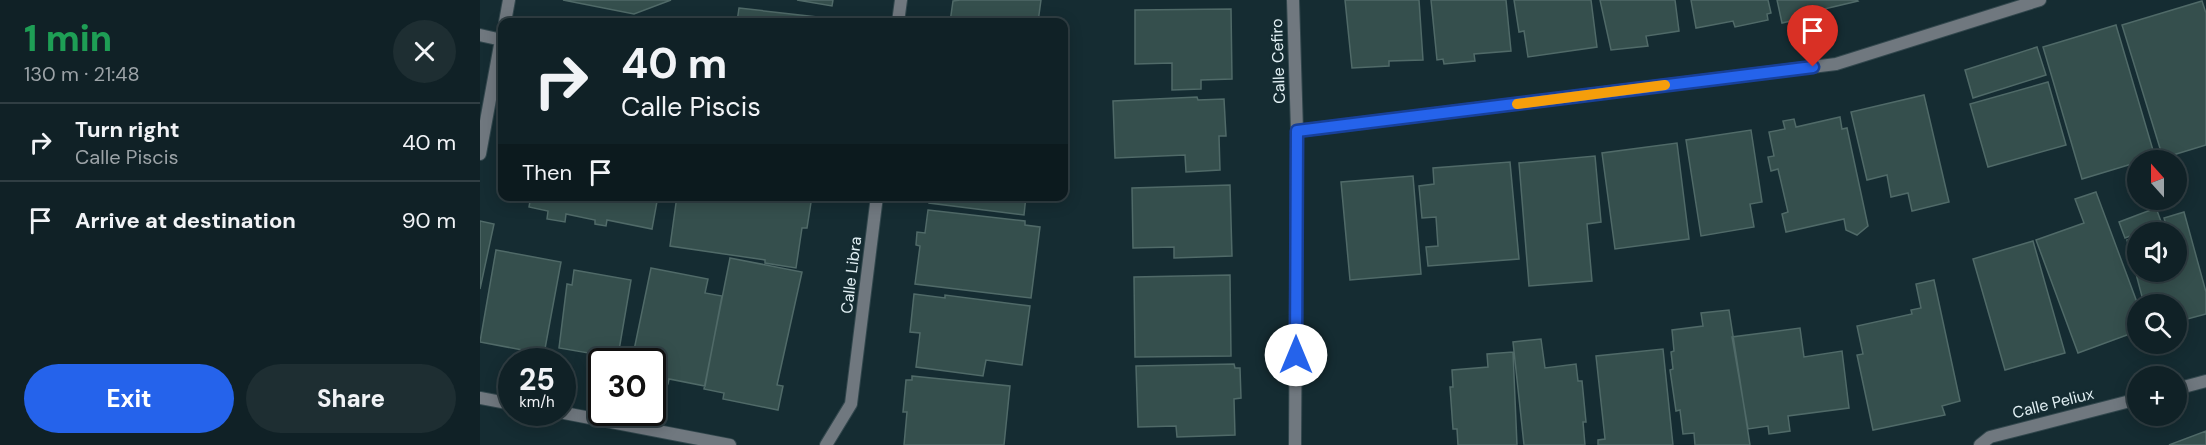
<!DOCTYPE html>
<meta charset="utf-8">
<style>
body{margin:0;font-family:"DM Sans",sans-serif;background:#1e2e32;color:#f1f3f6;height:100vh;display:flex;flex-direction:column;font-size:22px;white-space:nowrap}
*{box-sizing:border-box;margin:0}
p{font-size:20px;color:#9ca3a7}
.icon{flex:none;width:33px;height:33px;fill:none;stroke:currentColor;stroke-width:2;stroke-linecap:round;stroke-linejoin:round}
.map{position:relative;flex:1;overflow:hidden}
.drawer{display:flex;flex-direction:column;background:#102126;width:480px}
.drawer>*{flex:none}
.top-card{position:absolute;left:18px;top:18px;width:570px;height:183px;border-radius:12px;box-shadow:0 3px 15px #0003,0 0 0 2px #303e43;background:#102126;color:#f1f3f6;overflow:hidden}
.needle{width:39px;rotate:339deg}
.tools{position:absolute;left:1647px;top:150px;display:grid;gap:12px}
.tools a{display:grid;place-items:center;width:60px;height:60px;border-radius:50%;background:#102126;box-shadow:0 3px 15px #0003,0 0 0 2px #303e43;font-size:30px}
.speed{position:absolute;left:18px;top:348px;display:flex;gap:12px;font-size:30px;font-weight:700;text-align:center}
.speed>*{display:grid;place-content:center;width:78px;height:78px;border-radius:50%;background:#102126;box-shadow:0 3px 15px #0003,0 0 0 2px #303e43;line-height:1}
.speed small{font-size:15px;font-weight:400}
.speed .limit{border:3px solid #111;border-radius:9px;background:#fff;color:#111}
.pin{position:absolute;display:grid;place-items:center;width:51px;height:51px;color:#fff;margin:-62px -26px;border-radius:50% 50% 50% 0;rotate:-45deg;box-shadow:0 0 6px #0007}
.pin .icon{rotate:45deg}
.me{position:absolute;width:66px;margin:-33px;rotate:0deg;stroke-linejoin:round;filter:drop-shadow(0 0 4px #0008)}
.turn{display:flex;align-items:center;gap:21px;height:126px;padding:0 24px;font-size:27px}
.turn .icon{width:78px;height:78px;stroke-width:2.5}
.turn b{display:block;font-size:42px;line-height:51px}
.then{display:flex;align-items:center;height:57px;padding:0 24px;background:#0003;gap:12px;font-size:22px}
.round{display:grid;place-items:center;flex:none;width:63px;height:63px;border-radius:32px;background:#1e2e32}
.headline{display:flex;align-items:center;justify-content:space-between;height:102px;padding:0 24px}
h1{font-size:36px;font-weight:800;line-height:45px;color:#1e9e55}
.action{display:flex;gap:12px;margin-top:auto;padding:12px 24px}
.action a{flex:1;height:69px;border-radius:36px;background:#2563eb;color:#fff;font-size:24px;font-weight:800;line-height:69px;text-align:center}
.action a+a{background:#1e2e32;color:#f1f3f6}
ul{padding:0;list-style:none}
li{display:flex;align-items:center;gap:18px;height:78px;padding:0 24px;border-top:2px solid #303e43}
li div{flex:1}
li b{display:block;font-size:22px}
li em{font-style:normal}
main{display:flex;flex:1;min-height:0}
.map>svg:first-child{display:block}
</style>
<main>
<section class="drawer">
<div class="headline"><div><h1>1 min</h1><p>130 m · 21:48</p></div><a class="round"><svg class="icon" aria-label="close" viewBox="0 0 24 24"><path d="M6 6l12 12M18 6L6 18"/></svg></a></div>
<ul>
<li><svg class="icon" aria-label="right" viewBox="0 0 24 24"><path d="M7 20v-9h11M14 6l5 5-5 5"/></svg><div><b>Turn right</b><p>Calle Piscis</p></div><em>40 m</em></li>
<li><svg class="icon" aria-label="arrive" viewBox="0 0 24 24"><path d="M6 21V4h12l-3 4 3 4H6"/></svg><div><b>Arrive at destination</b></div><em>90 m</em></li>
</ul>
<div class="action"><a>Exit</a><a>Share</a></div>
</section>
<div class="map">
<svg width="1726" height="445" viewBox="0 0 1726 445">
<rect width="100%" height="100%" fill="#152c32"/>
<path fill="#354f4d" stroke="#506a68" stroke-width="1.5" d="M 83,0 L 191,0 L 154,14 Z
M 317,0 L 353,0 L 352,6 Z
M 480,0 L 561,0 L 558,22 L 470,22 L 473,1 Z
M 865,0 L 939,0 L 943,60 L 909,61 L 909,66 L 872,68 Z
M 951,0 L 1026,0 L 1031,51 L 994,54 L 995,61 L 964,64 L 963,59 L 957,60 Z
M 1034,0 L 1111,0 L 1117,47 L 1048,57 L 1044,31 L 1039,32 Z
M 1120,0 L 1195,0 L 1199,31 L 1166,36 L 1168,46 L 1131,50 Z
M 1211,0 L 1288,0 L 1291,13 L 1287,14 L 1288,20 L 1255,27 L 1253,21 L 1216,28 Z
M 1297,0 L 1377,0 L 1378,1 L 1323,14 L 1324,18 L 1302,23 Z
M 1722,1 L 1726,13 L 1726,145 L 1683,158 L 1642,25 Z
M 259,8 L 355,19 L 355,22 L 257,22 Z
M 751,9 L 752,79 L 721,80 L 721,89 L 692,90 L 692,63 L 655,64 L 655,10 Z
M 1636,25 L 1675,157 L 1602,179 L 1563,47 Z
M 1557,47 L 1566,75 L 1493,98 L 1485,70 Z
M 1568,82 L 1586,145 L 1508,167 L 1490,104 Z
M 1444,95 L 1469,202 L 1432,211 L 1428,193 L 1411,197 L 1407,175 L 1387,180 L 1371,112 Z
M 717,97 L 718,100 L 744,99 L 746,136 L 739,136 L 740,170 L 706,172 L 705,155 L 635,158 L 633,101 Z
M 1360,117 L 1362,129 L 1367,128 L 1388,226 L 1377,235 L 1366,230 L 1364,219 L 1306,232 L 1302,214 L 1308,212 L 1298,169 L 1291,171 L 1288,157 L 1294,156 L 1289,132 L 1305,129 L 1303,121 L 1314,119 L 1316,127 Z
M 1271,130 L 1282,202 L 1270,204 L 1274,227 L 1221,236 L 1206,140 Z
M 1197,143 L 1209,239 L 1135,249 L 1122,153 Z
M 1115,156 L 1121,222 L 1107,224 L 1112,281 L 1049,286 L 1039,163 Z
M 1030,162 L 1039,259 L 948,266 L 946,247 L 958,246 L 956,217 L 942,218 L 939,186 L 954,184 L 953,168 Z
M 933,176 L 941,274 L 870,280 L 861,182 Z
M 750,185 L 752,256 L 694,258 L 694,247 L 653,248 L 652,188 Z
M 1616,192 L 1658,305 L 1658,331 L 1598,353 L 1556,240 L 1604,223 L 1595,199 Z
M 51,196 L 178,196 L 172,229 L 127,220 L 126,226 L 115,224 L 115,220 L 86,214 L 85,222 L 67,219 L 68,211 L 49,207 Z
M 197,196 L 332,196 L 327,228 L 322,228 L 316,268 L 285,263 L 285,260 L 190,246 Z
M 449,196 L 546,196 L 544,215 L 449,203 Z
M 1676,208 L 1682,224 L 1645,238 L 1639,222 Z
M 448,210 L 545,221 L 545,225 L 560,227 L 551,298 L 435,284 L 440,246 L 436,245 L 437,232 L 445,233 Z
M 1704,212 L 1726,292 L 1726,314 L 1696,322 L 1696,304 L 1664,304 L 1647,240 L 1658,237 L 1658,272 L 1696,272 L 1696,232 L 1673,232 L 1687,228 L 1684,218 Z
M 0,221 L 14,224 L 0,289 Z
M 1553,241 L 1585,353 L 1525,370 L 1493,259 Z
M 16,250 L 81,262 L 64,354 L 0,342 Z
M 250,258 L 322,272 L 297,385 L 303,386 L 298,410 L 243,399 L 244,393 L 224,389 Z
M 171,268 L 228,279 L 225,293 L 242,296 L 225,386 L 189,379 L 188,384 L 172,381 L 172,362 L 155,362 L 156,351 L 154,350 Z
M 94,270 L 151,280 L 137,362 L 122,362 L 122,364 L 107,362 L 109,353 L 79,348 L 87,284 L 92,285 Z
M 750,275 L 751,356 L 655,357 L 654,277 Z
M 1454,280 L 1480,401 L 1462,406 L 1465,415 L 1393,430 L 1377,355 L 1383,354 L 1377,326 L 1432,314 L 1431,310 L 1441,308 L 1436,284 Z
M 434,294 L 465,298 L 465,295 L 550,306 L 542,365 L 506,360 L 503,376 L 436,367 L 440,333 L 430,332 Z
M 1249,310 L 1270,445 L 1215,445 L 1214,433 L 1203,434 L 1200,410 L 1196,411 L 1190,370 L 1193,369 L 1191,352 L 1194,351 L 1192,330 L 1223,326 L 1221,313 Z
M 1320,328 L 1324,357 L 1362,351 L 1369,408 L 1308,416 L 1310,431 L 1289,434 L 1288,426 L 1268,429 L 1252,337 Z
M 1061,339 L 1065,368 L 1096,364 L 1098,381 L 1102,381 L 1106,422 L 1103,422 L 1105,445 L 1044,445 L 1033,342 Z
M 1183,349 L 1193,445 L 1118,445 L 1118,440 L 1125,439 L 1116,356 Z
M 1033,352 L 1037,445 L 978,445 L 977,429 L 973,429 L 970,387 L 973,387 L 972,370 L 1008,367 L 1007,354 Z
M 754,364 L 755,368 L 760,368 L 761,398 L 754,399 L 755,435 L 697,437 L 696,426 L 658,427 L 656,366 Z
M 432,376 L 530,386 L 524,445 L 424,445 L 427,412 L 423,412 L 426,380 L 432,380 Z
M 1726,431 L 1726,445 L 1689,445 Z"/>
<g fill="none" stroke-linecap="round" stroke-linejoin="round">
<g stroke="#32474d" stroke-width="14">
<path id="street" d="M 813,0 L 817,131 L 815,444
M 25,22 L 29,0
M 418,22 L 421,0
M 0,35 L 22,40
M 817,131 L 1356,64 L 1560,0
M 0,154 L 22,34
M 1696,389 L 1726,381
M 0,398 L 32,404
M 79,412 L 250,445
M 346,445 L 371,404 L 397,196
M 1500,445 L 1510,437 L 1658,399"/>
</g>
<use href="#street" stroke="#70787f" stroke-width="12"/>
</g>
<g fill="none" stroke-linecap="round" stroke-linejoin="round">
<g stroke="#184099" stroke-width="15">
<path id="route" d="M 816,355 L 817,131 L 1333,67"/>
</g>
<use href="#route" stroke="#2563eb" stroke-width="10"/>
<path stroke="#f59e0b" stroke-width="10" d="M 1037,104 L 1185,85"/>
</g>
<g text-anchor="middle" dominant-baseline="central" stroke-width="4.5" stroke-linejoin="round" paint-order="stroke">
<g font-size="16" fill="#e2f0f4" stroke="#152c32">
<text transform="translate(798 61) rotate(-92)">Calle Cefiro</text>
<text transform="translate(371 275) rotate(-83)">Calle Libra</text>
<text transform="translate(1573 403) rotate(-14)">Calle Peliux</text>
</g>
</g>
</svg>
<div class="tools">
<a><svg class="needle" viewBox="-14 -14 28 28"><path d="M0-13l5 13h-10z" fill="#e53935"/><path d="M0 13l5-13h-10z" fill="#9ca3a7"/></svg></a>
<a><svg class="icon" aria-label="sound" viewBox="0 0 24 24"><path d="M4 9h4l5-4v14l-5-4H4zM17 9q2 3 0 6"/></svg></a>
<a><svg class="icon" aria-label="search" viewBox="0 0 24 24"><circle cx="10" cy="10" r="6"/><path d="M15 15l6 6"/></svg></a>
<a>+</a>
</div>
<div class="speed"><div>25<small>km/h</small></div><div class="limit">30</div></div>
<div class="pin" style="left:1333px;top:67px;background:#d93025"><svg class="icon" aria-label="arrive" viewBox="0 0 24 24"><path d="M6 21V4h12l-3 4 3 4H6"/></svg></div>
<svg class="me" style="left:816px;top:355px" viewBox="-20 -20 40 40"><circle r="19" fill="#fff"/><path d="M0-13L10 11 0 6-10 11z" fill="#2563eb"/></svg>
<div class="top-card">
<div class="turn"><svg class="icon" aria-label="right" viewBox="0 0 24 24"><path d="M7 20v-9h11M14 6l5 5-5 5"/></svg><div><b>40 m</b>Calle Piscis</div></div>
<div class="then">Then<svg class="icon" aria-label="arrive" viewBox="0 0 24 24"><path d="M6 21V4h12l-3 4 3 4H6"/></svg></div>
</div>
</div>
</main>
